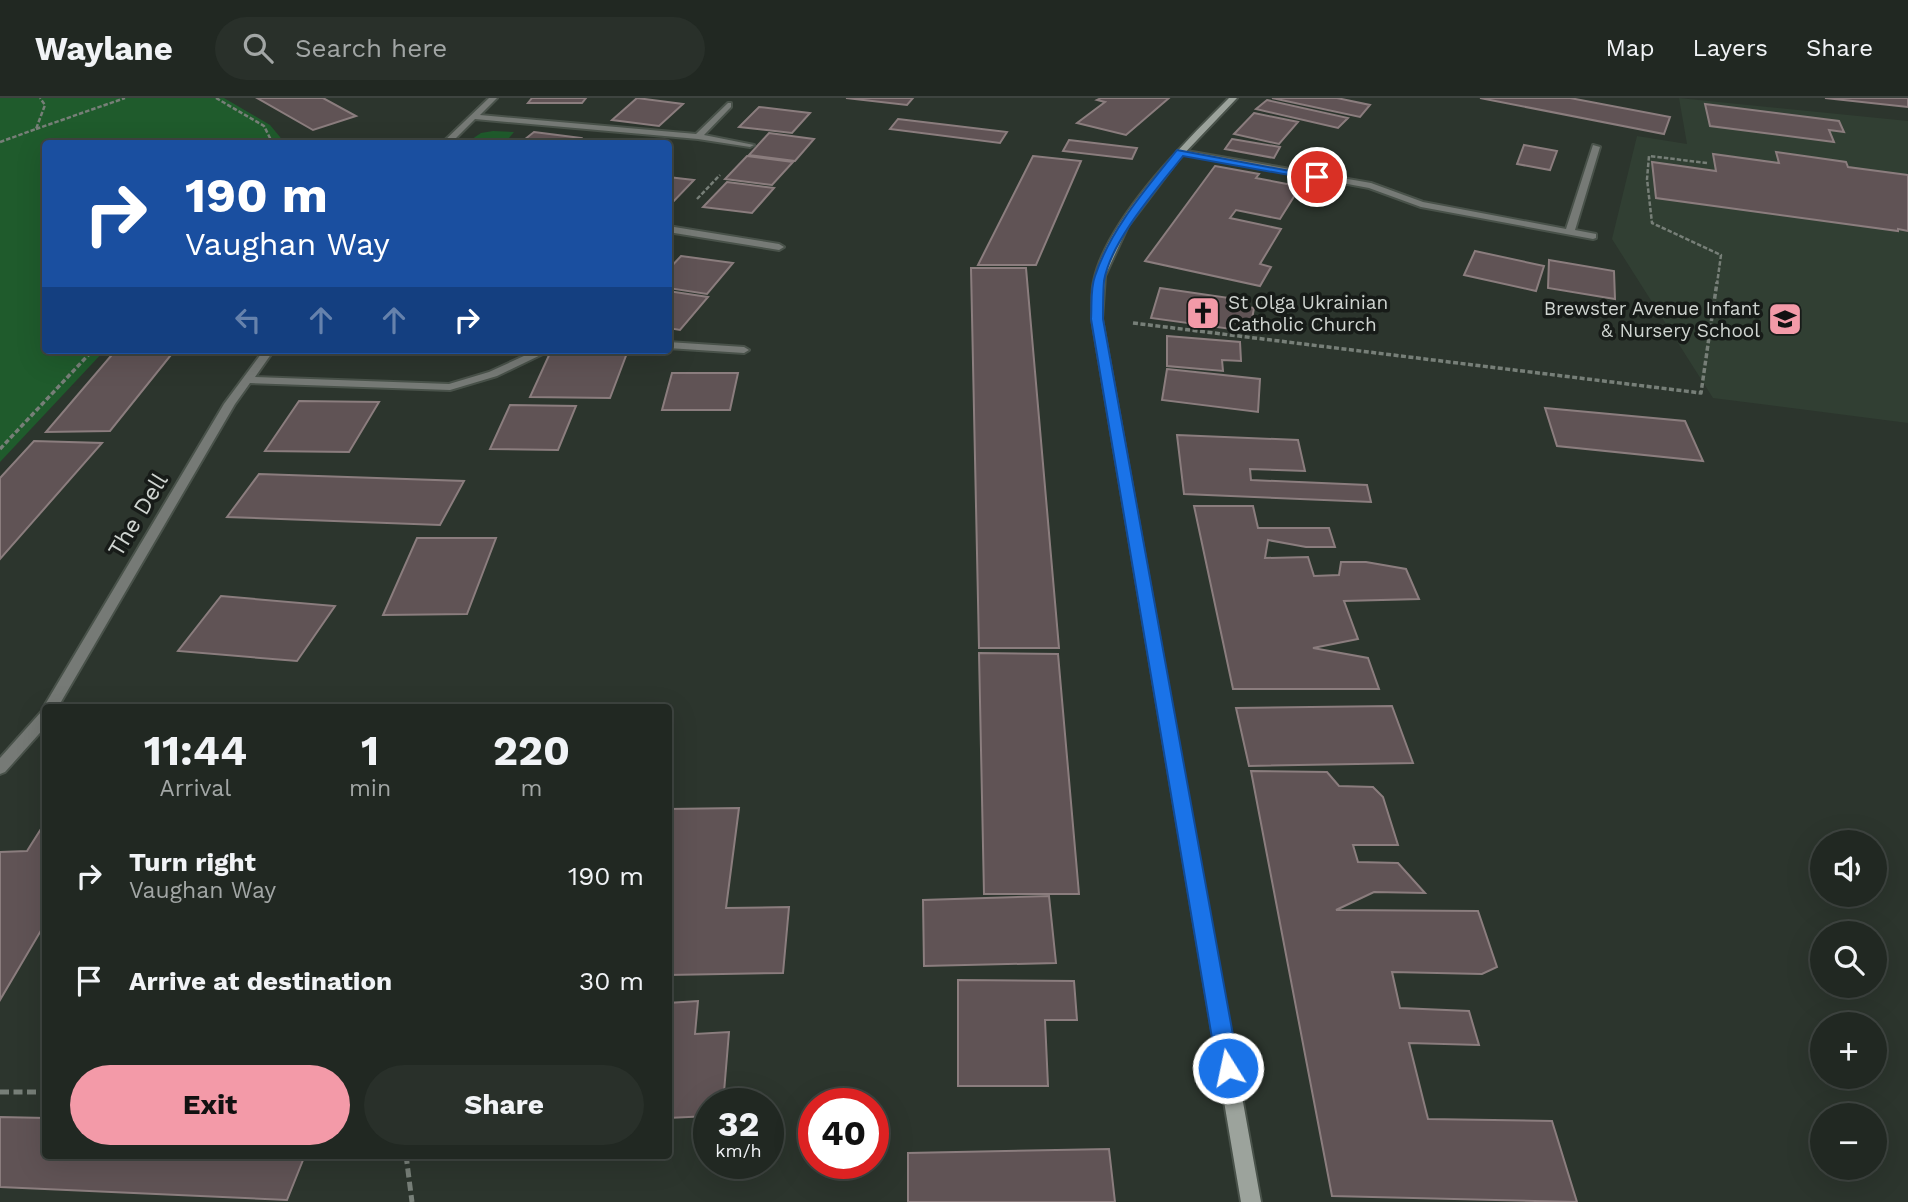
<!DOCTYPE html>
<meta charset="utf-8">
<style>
body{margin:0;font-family:"Work Sans",sans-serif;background:#29302a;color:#f1f3f6;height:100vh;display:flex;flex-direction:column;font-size:26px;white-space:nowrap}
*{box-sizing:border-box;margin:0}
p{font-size:23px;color:#a2a6a5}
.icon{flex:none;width:38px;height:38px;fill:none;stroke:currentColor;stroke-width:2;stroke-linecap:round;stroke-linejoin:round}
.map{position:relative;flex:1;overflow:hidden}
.drawer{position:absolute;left:42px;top:606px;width:630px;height:455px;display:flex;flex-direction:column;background:#212822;border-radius:7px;box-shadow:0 7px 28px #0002,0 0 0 2px #3e4440}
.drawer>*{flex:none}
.hud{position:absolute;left:42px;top:42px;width:630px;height:214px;border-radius:7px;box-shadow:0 7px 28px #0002,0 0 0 2px #3e4440;background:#1a4fa0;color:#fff;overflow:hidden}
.buttons{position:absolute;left:1810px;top:732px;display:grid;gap:14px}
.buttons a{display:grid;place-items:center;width:77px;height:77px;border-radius:50%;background:#212822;box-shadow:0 7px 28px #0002,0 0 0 2px #3e4440;font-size:35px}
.speed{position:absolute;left:693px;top:990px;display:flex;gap:14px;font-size:35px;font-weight:700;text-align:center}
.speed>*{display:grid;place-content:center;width:91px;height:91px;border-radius:50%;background:#212822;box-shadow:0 7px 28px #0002,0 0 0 2px #3e4440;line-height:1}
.speed small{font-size:18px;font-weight:400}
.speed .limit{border:10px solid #d22;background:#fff;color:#111}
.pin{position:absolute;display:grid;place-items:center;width:60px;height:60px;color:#fff;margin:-30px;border:4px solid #fff;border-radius:50%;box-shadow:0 2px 7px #0007}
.me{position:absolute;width:77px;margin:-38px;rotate:350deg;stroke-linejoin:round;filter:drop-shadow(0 0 5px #0008)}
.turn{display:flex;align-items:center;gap:24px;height:147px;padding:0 28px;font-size:32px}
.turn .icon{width:91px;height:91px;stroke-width:2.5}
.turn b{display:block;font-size:49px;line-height:60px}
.lanes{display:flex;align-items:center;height:66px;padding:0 28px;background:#0003;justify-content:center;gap:35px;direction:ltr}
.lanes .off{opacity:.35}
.eta{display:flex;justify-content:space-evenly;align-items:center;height:119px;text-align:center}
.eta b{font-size:42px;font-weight:700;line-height:49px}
.primary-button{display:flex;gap:14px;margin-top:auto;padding:14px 28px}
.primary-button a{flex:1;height:80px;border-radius:42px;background:#f39aa8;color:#111;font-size:28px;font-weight:700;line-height:80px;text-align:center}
.primary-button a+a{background:#29302a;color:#f1f3f6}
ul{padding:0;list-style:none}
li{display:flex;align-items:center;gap:21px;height:105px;padding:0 28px}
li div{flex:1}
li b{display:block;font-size:26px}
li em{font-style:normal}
header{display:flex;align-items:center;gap:42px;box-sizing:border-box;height:98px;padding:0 35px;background:#212822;border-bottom:2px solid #3e4440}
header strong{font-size:33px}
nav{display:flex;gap:38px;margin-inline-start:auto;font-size:24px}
.search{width:490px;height:63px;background:#29302a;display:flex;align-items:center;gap:18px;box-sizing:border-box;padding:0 24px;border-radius:38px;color:#a2a6a5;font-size:26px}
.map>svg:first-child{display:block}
</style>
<header>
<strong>Waylane</strong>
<div class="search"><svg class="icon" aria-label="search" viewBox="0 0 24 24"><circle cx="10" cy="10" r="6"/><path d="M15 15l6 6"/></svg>Search here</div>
<nav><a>Map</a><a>Layers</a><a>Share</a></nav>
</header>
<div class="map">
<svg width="1908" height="1104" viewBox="0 0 1908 1104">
<rect width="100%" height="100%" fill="#2c352d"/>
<path fill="#313f33" d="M 1679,0 L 1908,23 L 1908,325 L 1713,300 L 1612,141 L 1637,38 L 1687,46 Z"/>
<path fill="#1f5b2c" d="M 0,0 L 224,0 L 270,27 L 285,45 L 46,46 L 46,252 L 105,252 L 0,364 Z
M 493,33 L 514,34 L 505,45 L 466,45 L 481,35 Z"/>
<path fill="#605355" stroke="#8b7d7e" stroke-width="2" d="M 257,0 L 323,0 L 356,18 L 313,32 Z
M 532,0 L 586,0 L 582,5 L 528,5 Z
M 637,0 L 683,6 L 659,28 L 612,22 Z
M 846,0 L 913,0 L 907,7 Z
M 1101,0 L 1169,0 L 1126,37 L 1077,25 L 1105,4 L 1097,2 Z
M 1272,0 L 1337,0 L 1370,7 L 1360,19 Z
M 1480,0 L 1570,0 L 1670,19 L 1664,36 Z
M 1825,0 L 1908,0 L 1908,9 Z
M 1267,2 L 1348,20 L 1338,30 L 1256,11 Z
M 1705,6 L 1839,23 L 1844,34 L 1829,32 L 1834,44 L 1710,28 Z
M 759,9 L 810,15 L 792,35 L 739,29 Z
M 1254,15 L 1298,24 L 1279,46 L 1234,36 Z
M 898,21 L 1007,34 L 1000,45 L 890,31 Z
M 534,34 L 581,40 L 575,46 L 519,46 Z
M 769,35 L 814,41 L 795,63 L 749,57 Z
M 1232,41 L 1280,49 L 1274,60 L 1225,51 Z
M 1069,42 L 1137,50 L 1132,61 L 1063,53 Z
M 1524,47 L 1557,53 L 1550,72 L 1517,66 Z
M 1776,54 L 1846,64 L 1848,69 L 1908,77 L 1908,133 L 1898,131 L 1898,133 L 1656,100 L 1652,64 L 1716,73 L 1713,56 L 1779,65 Z
M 747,58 L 793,64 L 772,87 L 725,81 Z
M 1033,58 L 1081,63 L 1036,167 L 978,167 Z
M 1215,68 L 1259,76 L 1256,80 L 1318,92 L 1312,101 L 1295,97 L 1280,121 L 1236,112 L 1230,120 L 1281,131 L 1260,166 L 1271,169 L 1260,188 L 1145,163 Z
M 668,79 L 694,82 L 672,105 L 668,104 Z
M 727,84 L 774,90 L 752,115 L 703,109 Z
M 1475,153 L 1544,168 L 1536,193 L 1464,177 Z
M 681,158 L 733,165 L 707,196 L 668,190 L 668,172 Z
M 1549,162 L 1614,173 L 1615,201 L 1548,190 Z
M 971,170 L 1026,170 L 1059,550 L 979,550 Z
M 1160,190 L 1236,201 L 1234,208 L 1254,210 L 1251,227 L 1233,224 L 1231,231 L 1151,220 Z
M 668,193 L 708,199 L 680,232 L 668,230 Z
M 1167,238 L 1240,244 L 1241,263 L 1222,262 L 1223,273 L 1167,268 Z
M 116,252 L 175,252 L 110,333 L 46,334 Z
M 331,252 L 391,252 L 388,257 L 328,256 Z
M 550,255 L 627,255 L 610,300 L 530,299 Z
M 1167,271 L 1260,281 L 1258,314 L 1162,302 Z
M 672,275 L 738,275 L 730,312 L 662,312 Z
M 299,303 L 379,304 L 349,354 L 265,353 Z
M 510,307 L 576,308 L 558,352 L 490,351 Z
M 1545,310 L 1685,323 L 1703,363 L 1557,348 Z
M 1177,337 L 1298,342 L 1305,373 L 1250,371 L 1251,382 L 1367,387 L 1371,404 L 1184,396 Z
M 34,343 L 102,345 L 0,461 L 0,380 Z
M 259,376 L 464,383 L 440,427 L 227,419 Z
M 1194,408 L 1253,408 L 1258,430 L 1329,430 L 1335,449 L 1306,449 L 1268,442 L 1265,460 L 1308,459 L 1314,478 L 1339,477 L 1341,464 L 1366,464 L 1406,471 L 1419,501 L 1344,503 L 1358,541 L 1313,550 L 1368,560 L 1379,591 L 1233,591 Z
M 417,440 L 496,440 L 467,516 L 383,517 Z
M 221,498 L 335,508 L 297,563 L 178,553 Z
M 979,555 L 1058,556 L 1079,796 L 984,796 Z
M 1392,608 L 1413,665 L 1249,668 L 1236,610 Z
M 1251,673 L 1327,674 L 1339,688 L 1373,689 L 1383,699 L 1398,747 L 1353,747 L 1358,764 L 1398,765 L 1425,795 L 1374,794 L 1336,812 L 1478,813 L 1497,869 L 1482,876 L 1392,874 L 1400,910 L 1469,913 L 1479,947 L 1409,945 L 1428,1021 L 1552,1023 L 1577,1104 L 1332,1098 Z
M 739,710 L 726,810 L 789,809 L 783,875 L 668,877 L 668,711 Z
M 46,723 L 46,824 L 0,902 L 0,754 L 27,753 Z
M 1049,798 L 1056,865 L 924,868 L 923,802 Z
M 958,882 L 1074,883 L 1077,922 L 1045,922 L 1048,988 L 958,988 Z
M 698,903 L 695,936 L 729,934 L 723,1006 L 709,1006 L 709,1018 L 668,1020 L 668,905 Z
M 0,1019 L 46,1020 L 46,1057 L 305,1057 L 287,1102 L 0,1089 Z
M 1109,1051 L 1115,1104 L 908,1104 L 908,1055 Z"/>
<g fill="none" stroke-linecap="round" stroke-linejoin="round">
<g stroke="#49524a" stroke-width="4">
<path id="lane" d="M 1593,47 L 1600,49 L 1575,132 L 1596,136 L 1596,140 L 1593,141 L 1421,109 L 1369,90 L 1177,54 L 1181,52 L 1371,85 L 1423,104 L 1566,131 Z"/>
</g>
<g stroke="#49524a" stroke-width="4">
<path id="street" d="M 489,0 L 497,0 L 480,17 L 696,36 L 728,5 L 731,5 L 731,9 L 704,37 L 754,47 L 750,49 L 698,41 L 475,21 L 450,46 L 441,46 Z
M 668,128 L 779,146 L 784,149 L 779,152 L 668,134 Z
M 668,244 L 744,249 L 749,252 L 744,255 L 668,250 Z
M 264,252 L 274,252 L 255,279 L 449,286 L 489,274 L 537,252 L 551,252 L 497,278 L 450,292 L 250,285 L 235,306 L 58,609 L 46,609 L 46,612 L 44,609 L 46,605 L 224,306 Z
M 46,613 L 46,628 L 5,674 L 0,676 L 0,660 L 41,614 Z"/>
</g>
<g stroke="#49524a" stroke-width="4">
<path id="secondary" d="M 1229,0 L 1237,0 L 1178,62 L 1128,128 L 1105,178 L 1102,221 L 1261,1104 L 1241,1104 L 1092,221 C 1093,208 1091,195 1094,183 C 1107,121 1185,44 1229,0 Z"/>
</g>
<path stroke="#777f78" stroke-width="2.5" stroke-dasharray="4.5 2" stroke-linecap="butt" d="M 216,0 L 264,28 L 273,46
M 36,31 L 125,0
M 0,44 L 36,31 L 45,7 L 40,0
M 1707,65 L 1649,58 L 1647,81 L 1652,125 L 1721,157 L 1717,186
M 697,101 L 720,77"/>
<path stroke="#777f78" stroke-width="3.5" stroke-dasharray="5 2.5" stroke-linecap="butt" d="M 1133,225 L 1701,295 L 1717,184
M 0,351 L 93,252"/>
<path stroke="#777f78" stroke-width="5" stroke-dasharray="9 4.5" stroke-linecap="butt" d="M 0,994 L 46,994
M 406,1057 L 412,1104"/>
<use href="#lane" fill="#767a76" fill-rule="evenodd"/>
<use href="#street" fill="#767a76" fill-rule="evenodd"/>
<use href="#secondary" fill="#9ca39c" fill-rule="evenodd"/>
</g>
<path fill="#1a73e8" stroke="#114b97" stroke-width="2" d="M 1177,52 L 1322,79 L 1317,82 L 1183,58 C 1158,90 1111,142 1104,183 C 1103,195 1103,208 1103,221 L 1239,970 L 1236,977 L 1228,980 L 1220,977 L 1217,970 L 1091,221 C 1092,208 1090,191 1095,178 C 1111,130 1146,91 1177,52 Z"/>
<defs>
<g id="church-square" transform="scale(1.75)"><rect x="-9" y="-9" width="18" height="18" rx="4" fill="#f39aa8" stroke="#171b18"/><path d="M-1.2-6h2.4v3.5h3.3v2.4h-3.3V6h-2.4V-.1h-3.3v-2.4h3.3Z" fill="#111"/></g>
<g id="school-square" transform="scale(1.75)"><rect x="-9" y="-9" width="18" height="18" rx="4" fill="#f39aa8" stroke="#171b18"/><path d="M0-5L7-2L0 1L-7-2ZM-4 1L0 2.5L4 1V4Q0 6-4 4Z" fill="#111"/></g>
</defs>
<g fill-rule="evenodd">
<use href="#church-square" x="1203" y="215"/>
<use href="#school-square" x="1785" y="221"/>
</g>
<g text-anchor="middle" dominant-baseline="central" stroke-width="7" stroke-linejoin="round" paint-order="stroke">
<g font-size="19" fill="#cfd4d0" stroke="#171b18" text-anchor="start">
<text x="1228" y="204">St Olga Ukrainian<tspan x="1228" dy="22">Catholic Church</tspan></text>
<text x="1760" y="210" text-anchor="end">Brewster Avenue Infant<tspan x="1760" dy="22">&amp; Nursery School</tspan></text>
</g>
<g font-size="23" fill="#cfd4d0" stroke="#171b18">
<text transform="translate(138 417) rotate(-59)">The Dell</text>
</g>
</g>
</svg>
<div class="buttons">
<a><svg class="icon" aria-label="sound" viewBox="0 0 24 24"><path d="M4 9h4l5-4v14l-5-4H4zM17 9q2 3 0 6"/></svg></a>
<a><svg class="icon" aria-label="search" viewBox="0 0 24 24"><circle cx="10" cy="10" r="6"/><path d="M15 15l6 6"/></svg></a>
<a>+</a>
<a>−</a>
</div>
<div class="speed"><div>32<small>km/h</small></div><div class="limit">40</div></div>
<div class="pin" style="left:1317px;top:79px;background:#d93025"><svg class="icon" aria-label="arrive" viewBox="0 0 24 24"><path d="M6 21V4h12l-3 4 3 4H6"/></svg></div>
<svg class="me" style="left:1228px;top:970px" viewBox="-20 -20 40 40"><circle r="17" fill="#1a73e8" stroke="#fff" stroke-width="3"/><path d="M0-11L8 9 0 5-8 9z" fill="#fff"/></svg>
<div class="hud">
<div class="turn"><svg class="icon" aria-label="right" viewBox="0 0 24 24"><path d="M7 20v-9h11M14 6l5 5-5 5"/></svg><div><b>190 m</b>Vaughan Way</div></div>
<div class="lanes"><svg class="icon off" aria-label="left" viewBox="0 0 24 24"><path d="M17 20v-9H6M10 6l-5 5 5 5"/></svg><svg class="icon off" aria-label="ahead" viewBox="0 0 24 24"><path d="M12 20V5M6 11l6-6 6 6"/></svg><svg class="icon off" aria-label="ahead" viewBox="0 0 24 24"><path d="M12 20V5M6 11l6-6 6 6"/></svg><svg class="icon" aria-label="right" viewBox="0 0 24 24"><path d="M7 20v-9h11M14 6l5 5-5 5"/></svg></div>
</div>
<section class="drawer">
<div class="eta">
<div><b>11:44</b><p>Arrival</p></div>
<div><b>1</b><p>min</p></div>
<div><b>220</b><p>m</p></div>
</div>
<ul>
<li><svg class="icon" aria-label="right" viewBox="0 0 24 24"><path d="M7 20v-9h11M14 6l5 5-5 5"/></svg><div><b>Turn right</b><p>Vaughan Way</p></div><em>190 m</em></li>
<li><svg class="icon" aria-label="arrive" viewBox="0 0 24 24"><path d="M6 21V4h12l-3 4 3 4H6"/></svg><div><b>Arrive at destination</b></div><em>30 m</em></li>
</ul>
<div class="primary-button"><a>Exit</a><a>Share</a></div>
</section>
</div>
